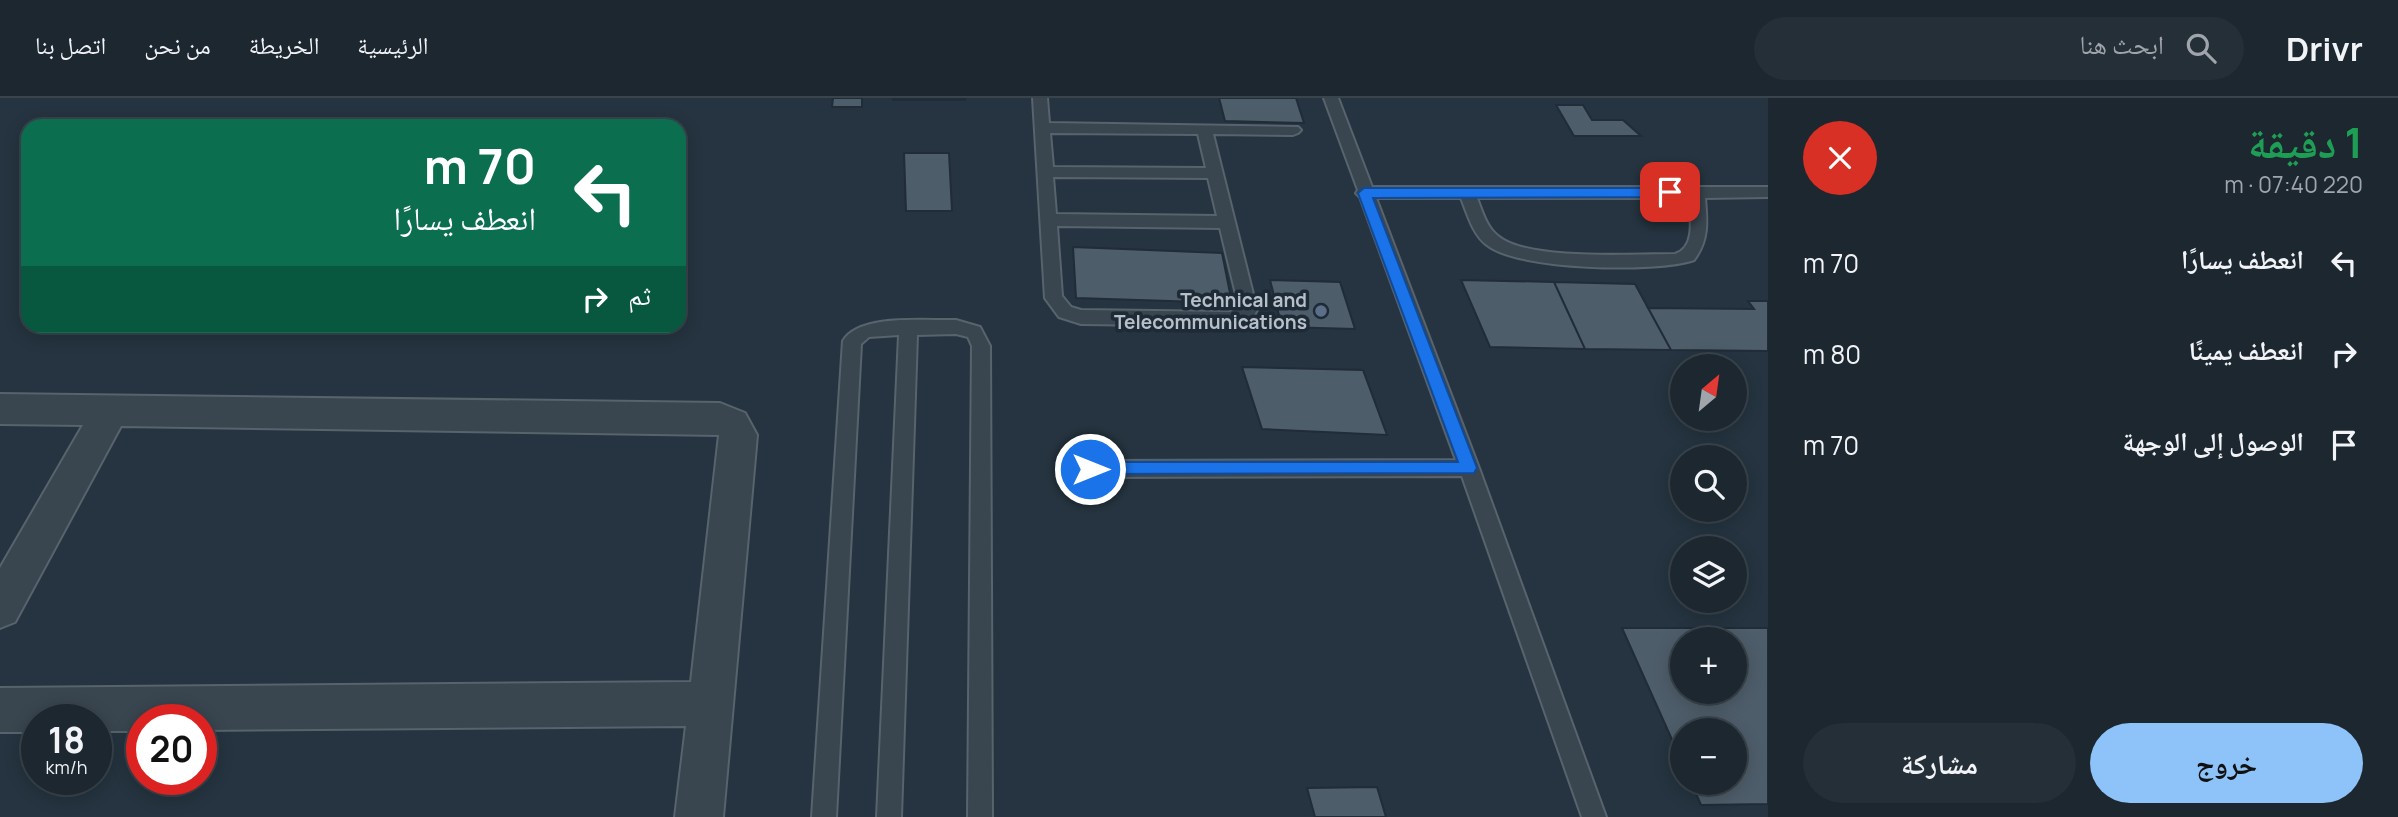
<!DOCTYPE html>
<html lang="ar">
<meta charset="utf-8">
<style>
body{margin:0;font-family:Manrope,"Noto Naskh Arabic",sans-serif;background:#252f38;color:#f1f3f6;direction:rtl;height:100vh;display:flex;flex-direction:column;font-size:26px;white-space:nowrap}
*{box-sizing:border-box;margin:0}
p{font-size:23px;color:#a0a5ab}
.icon{flex:none;width:38px;height:38px;fill:none;stroke:currentColor;stroke-width:2;stroke-linecap:round;stroke-linejoin:round}
.map{position:relative;flex:1;overflow:hidden;direction:ltr}
.details{display:flex;flex-direction:column;background:#1c2730;width:630px}
.details>*{flex:none}
.banner{position:absolute;left:21px;top:21px;width:665px;height:214px;border-radius:21px;box-shadow:0 4px 18px #0003,0 0 0 2px #3a444c;direction:rtl;background:#0b6e4f;color:#fff;overflow:hidden}
.needle{width:46px;rotate:29deg}
.buttons{position:absolute;left:1670px;top:256px;display:grid;gap:14px}
.buttons a{display:grid;place-items:center;width:77px;height:77px;border-radius:50%;background:#1c2730;box-shadow:0 4px 18px #0003,0 0 0 2px #3a444c;font-size:35px}
.speed{position:absolute;left:21px;top:606px;display:flex;gap:14px;font-size:35px;font-weight:700;text-align:center}
.speed>*{display:grid;place-content:center;width:91px;height:91px;border-radius:50%;background:#1c2730;box-shadow:0 4px 18px #0003,0 0 0 2px #3a444c;line-height:1}
.speed small{font-size:18px;font-weight:400}
.speed .limit{border:10px solid #d22;background:#fff;color:#111}
.pin{position:absolute;display:grid;place-items:center;width:60px;height:60px;color:#fff;margin:-30px;border-radius:14px;box-shadow:0 4px 10px #0006}
.me{position:absolute;width:77px;margin:-38px;rotate:90deg;stroke-linejoin:round;filter:drop-shadow(0 0 5px #0008)}
.turn{display:flex;align-items:center;gap:24px;height:147px;padding:0 35px;font-size:32px}
.turn .icon{width:91px;height:91px;stroke-width:2.5}
.turn b{display:block;font-size:49px;line-height:60px}
.then{display:flex;align-items:center;height:66px;padding:0 35px;background:#0003;gap:14px;font-size:26px}
.round{display:grid;place-items:center;flex:none;width:74px;height:74px;border-radius:37px;background:#252f38}
.overview{display:flex;align-items:center;justify-content:space-between;height:119px;padding:0 35px}
h1{font-size:42px;font-weight:700;line-height:52px;color:#1e9e55}
.action{display:flex;gap:14px;margin-top:auto;padding:14px 35px}
.action a{flex:1;height:80px;border-radius:42px;background:#8dc3f8;color:#111;font-size:28px;font-weight:700;line-height:80px;text-align:center}
.action a+a{background:#252f38;color:#f1f3f6}
ul{padding:0;list-style:none}
li{display:flex;align-items:center;gap:21px;height:91px;padding:0 35px}
li div{flex:1}
li b{display:block;font-size:26px}
li em{font-style:normal}
header{display:flex;align-items:center;gap:42px;box-sizing:border-box;height:98px;padding:0 35px;background:#1c2730;border-bottom:2px solid #3a444c}
header strong{font-size:33px}
nav{display:flex;gap:38px;margin-inline-start:auto;font-size:24px}
.search{width:490px;height:63px;background:#252f38;display:flex;align-items:center;gap:18px;box-sizing:border-box;padding:0 24px;border-radius:38px;color:#a0a5ab;font-size:26px}
main{display:flex;flex:1;min-height:0}
.map>svg:first-child{display:block}
</style>
<header>
<strong>Drivr</strong>
<div class="search"><svg class="icon" aria-label="search" viewBox="0 0 24 24"><circle cx="10" cy="10" r="6"/><path d="M15 15l6 6"/></svg>ابحث هنا</div>
<nav><a>الرئيسية</a><a>الخريطة</a><a>من نحن</a><a>اتصل بنا</a></nav>
</header>
<main>
<section class="details">
<div class="overview"><div><h1>1 دقيقة</h1><p>220 m · 07:40</p></div><a class="round" style="background:#d93025;color:#fff"><svg class="icon" aria-label="close" viewBox="0 0 24 24"><path d="M6 6l12 12M18 6L6 18"/></svg></a></div>
<ul>
<li><svg class="icon" aria-label="left" viewBox="0 0 24 24"><path d="M17 20v-9H6M10 6l-5 5 5 5"/></svg><div><b>انعطف يسارًا</b></div><em>70 m</em></li>
<li><svg class="icon" aria-label="right" viewBox="0 0 24 24"><path d="M7 20v-9h11M14 6l5 5-5 5"/></svg><div><b>انعطف يمينًا</b></div><em>80 m</em></li>
<li><svg class="icon" aria-label="arrive" viewBox="0 0 24 24"><path d="M6 21V4h12l-3 4 3 4H6"/></svg><div><b>الوصول إلى الوجهة</b></div><em>70 m</em></li>
</ul>
<div class="action"><a>خروج</a><a>مشاركة</a></div>
</section>
<div class="map">
<svg width="1768" height="719" viewBox="0 0 1768 719">
<rect width="100%" height="100%" fill="#253440"/>
<path fill="#4e5d6a" stroke="#202c37" stroke-width="2" fill-rule="evenodd" d="M 833,0 L 862,0 L 862,9 L 832,9 Z
M 893,0 L 965,0 L 965,2 L 893,2 Z
M 1219,0 L 1296,0 L 1304,25 L 1225,23 Z
M 1556,7 L 1583,7 L 1592,22 L 1623,22 L 1641,38 L 1574,38 Z
M 904,55 L 949,55 L 952,113 L 906,113 Z
M 1073,149 L 1222,155 L 1232,205 L 1076,200 Z
M 1270,182 L 1340,184 L 1355,231 L 1282,229 Z
M 1461,182 L 1554,184 L 1585,251 L 1490,249 Z
M 1554,184 L 1635,186 L 1671,252 L 1585,251 Z
M 1748,203 L 1768,203 L 1768,253 L 1671,252 L 1648,210 L 1754,211 Z
M 1242,269 L 1363,272 L 1387,337 L 1262,331 Z
M 1622,530 L 1768,530 L 1768,706 L 1701,707 L 1691,684 L 1734,684 L 1734,632 L 1682,632 L 1682,664 ZM 1682,541 L 1734,541 L 1734,593 L 1682,593 Z
M 1377,689 L 1386,719 L 1315,719 L 1307,690 Z"/>
<g fill="none" stroke-linecap="round" stroke-linejoin="round">
<g stroke="#57636d" stroke-width="4">
<path id="service" d="M 1033,0 L 1047,0 L 1049,25 L 1298,29 L 1301,32 L 1298,35 L 1293,37 L 1213,36 L 1257,212 L 1254,217 L 1233,228 L 1081,226 L 1059,219 L 1045,200 ZM 1050,35 L 1198,36 L 1206,70 L 1053,69 ZM 1053,79 L 1208,80 L 1217,118 L 1056,116 ZM 1057,128 L 1220,130 L 1239,209 L 1230,214 L 1081,212 L 1071,209 L 1062,198 Z
M 1324,0 L 1338,0 L 1372,89 L 1768,89 L 1768,99 L 1705,100 C 1707,123 1709,142 1694,162 C 1657,175 1517,172 1487,147 C 1473,137 1467,115 1461,100 L 1376,100 L 1479,370 L 1606,719 L 1582,719 L 1462,378 L 1090,379 L 1083,377 L 1080,371 L 1083,365 L 1090,363 L 1456,362 L 1360,99 L 1356,95 L 1358,92 ZM 1477,100 L 1689,100 C 1690,117 1697,149 1675,156 C 1635,156 1527,163 1498,138 C 1487,130 1482,113 1477,100 Z
M 956,222 L 980,229 L 990,248 L 992,719 L 968,719 L 972,248 L 968,239 L 956,236 L 917,237 L 901,719 L 877,719 L 899,237 L 869,239 L 861,246 L 836,719 L 812,719 L 843,243 C 859,215 927,223 956,222 Z"/>
</g>
<g stroke="#57636d" stroke-width="4">
<path id="minor" d="M 0,296 L 720,305 L 745,315 L 757,337 L 723,719 L 675,719 L 686,628 L 201,632 L 201,621 L 142,621 L 142,633 L 96,633 L 96,621 L 37,621 L 37,634 L 0,634 L 0,590 L 691,584 L 719,337 L 121,328 L 15,524 L 0,530 L 0,470 L 83,327 L 0,326 Z"/>
</g>
<use href="#service" fill="#39454f" fill-rule="evenodd"/>
<use href="#minor" fill="#39454f" fill-rule="evenodd"/>
</g>
<path fill="#1a73e8" stroke="#114b97" stroke-width="2" d="M 1364,90 L 1670,90 L 1677,94 L 1670,99 L 1373,100 L 1477,370 L 1474,375 L 1084,376 L 1082,371 L 1084,366 L 1090,364 L 1458,364 L 1358,95 Z"/>
<circle fill="#5c6f8a" stroke="#1e2a35" stroke-width="2.5" cx="1321" cy="213" r="7"/>
<g text-anchor="middle" dominant-baseline="central" stroke-width="7" stroke-linejoin="round" paint-order="stroke">
<g font-size="19" font-weight="bold" fill="#b6c0ca" stroke="#1e2a35" text-anchor="end">
<text x="1307" y="202">Technical and<tspan x="1307" dy="22">Telecommunications</tspan></text>
</g>
</g>
</svg>
<div class="buttons">
<a><svg class="needle" viewBox="-14 -14 28 28"><path d="M0-13l5 13h-10z" fill="#e53935"/><path d="M0 13l5-13h-10z" fill="#a0a5ab"/></svg></a>
<a><svg class="icon" aria-label="search" viewBox="0 0 24 24"><circle cx="10" cy="10" r="6"/><path d="M15 15l6 6"/></svg></a>
<a><svg class="icon" aria-label="layers" viewBox="0 0 24 24"><path d="M12 4l9 5-9 5-9-5zM3 14l9 5 9-5"/></svg></a>
<a>+</a>
<a>−</a>
</div>
<div class="speed"><div>18<small>km/h</small></div><div class="limit">20</div></div>
<div class="pin" style="left:1670px;top:94px;background:#d93025"><svg class="icon" aria-label="arrive" viewBox="0 0 24 24"><path d="M6 21V4h12l-3 4 3 4H6"/></svg></div>
<svg class="me" style="left:1090px;top:371px" viewBox="-20 -20 40 40"><circle r="17" fill="#1a73e8" stroke="#fff" stroke-width="3"/><path d="M0-11L8 9 0 5-8 9z" fill="#fff"/></svg>
<div class="banner">
<div class="turn"><svg class="icon" aria-label="left" viewBox="0 0 24 24"><path d="M17 20v-9H6M10 6l-5 5 5 5"/></svg><div><b>70 m</b>انعطف يسارًا</div></div>
<div class="then">ثم<svg class="icon" aria-label="right" viewBox="0 0 24 24"><path d="M7 20v-9h11M14 6l5 5-5 5"/></svg></div>
</div>
</div>
</main>
